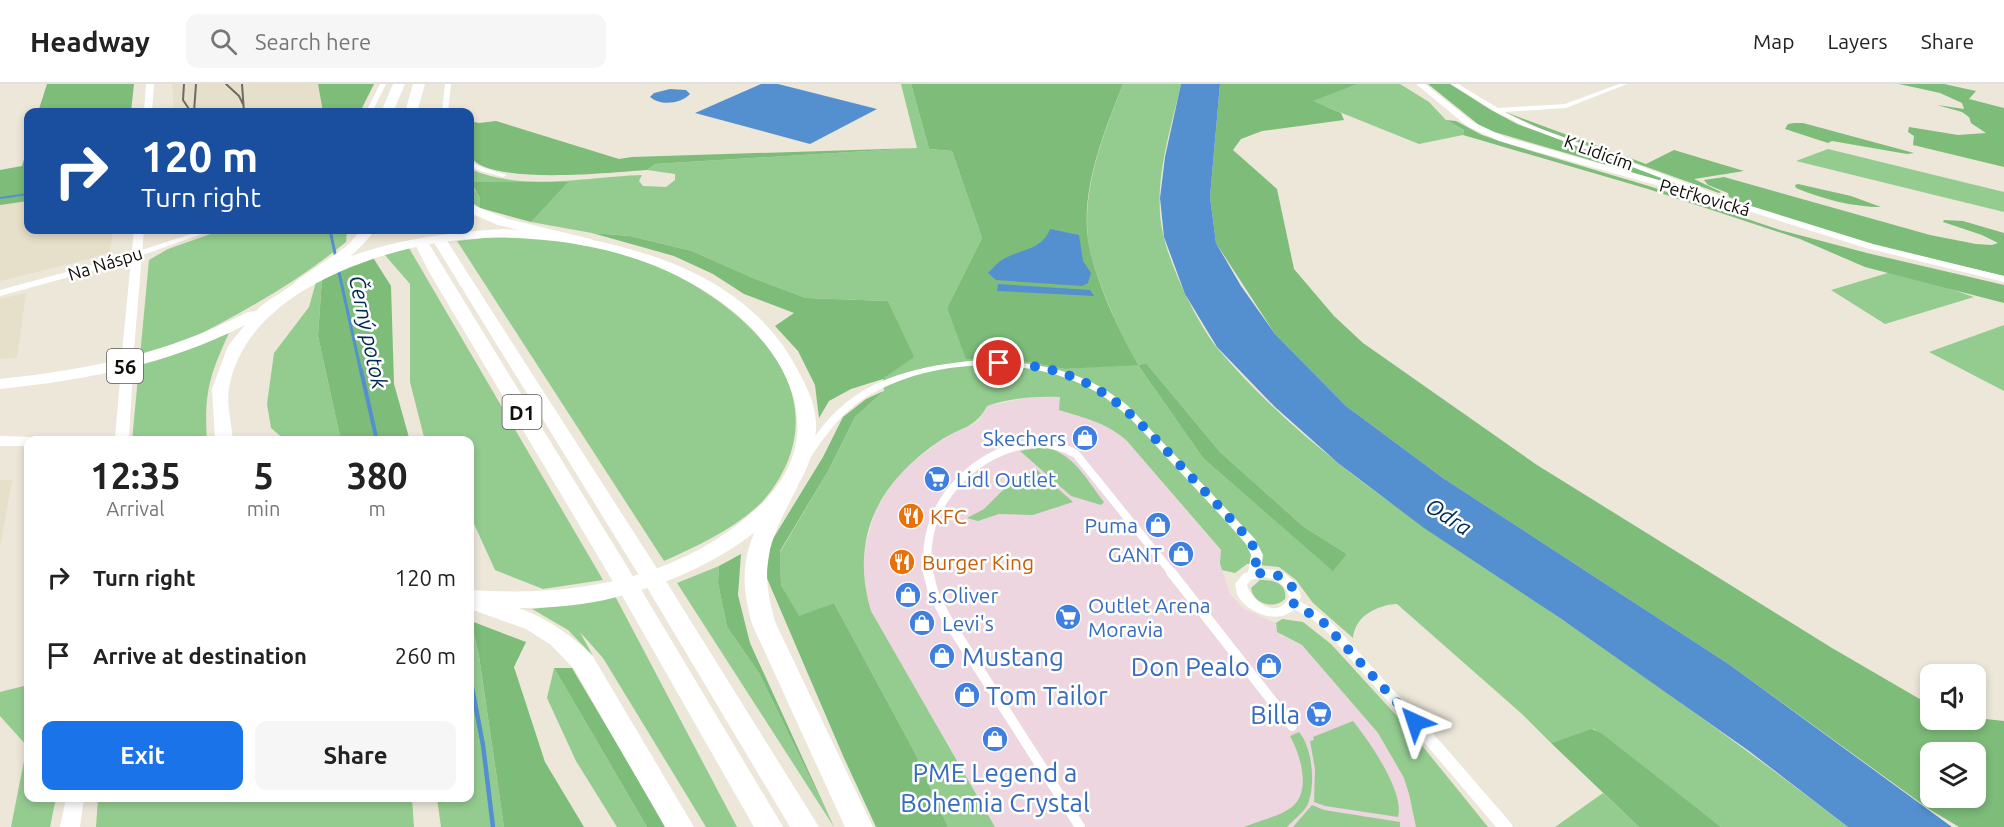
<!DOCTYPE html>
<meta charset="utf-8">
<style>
body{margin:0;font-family:Ubuntu,sans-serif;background:#f6f6f6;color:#222;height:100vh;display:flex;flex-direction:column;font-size:22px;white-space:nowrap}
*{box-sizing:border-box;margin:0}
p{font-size:20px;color:#767676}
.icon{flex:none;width:33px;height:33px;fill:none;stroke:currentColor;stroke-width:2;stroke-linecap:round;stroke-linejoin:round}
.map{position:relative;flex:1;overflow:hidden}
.sheet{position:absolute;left:24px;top:352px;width:450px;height:366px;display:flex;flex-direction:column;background:#fff;border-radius:12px;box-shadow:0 3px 9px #0003}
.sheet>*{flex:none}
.guide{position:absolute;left:24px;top:24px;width:450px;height:126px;border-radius:12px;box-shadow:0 3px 9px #0003;background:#1a4fa0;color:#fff;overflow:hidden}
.tools{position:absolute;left:1920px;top:580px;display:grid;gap:12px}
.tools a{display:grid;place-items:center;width:66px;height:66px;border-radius:12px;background:#fff;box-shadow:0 3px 9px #0003;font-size:30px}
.pin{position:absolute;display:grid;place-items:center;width:51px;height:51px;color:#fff;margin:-26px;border:3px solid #fff;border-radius:50%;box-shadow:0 2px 6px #0007}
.me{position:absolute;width:66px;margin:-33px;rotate:318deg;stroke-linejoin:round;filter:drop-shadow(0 0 4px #0008)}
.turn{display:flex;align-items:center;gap:21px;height:126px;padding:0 18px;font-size:27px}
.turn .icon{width:78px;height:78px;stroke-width:2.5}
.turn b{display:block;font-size:42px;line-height:51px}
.eta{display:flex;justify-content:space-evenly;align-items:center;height:102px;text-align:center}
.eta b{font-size:36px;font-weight:600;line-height:42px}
.action{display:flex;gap:12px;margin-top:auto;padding:12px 18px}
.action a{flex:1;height:69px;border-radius:12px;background:#1a73e8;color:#fff;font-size:24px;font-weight:600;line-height:69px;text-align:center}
.action a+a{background:#f6f6f6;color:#222}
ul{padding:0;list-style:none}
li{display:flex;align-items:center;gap:18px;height:78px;padding:0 18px}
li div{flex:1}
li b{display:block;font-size:22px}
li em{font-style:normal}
header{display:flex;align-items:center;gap:36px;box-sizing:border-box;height:84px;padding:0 30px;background:#fff;border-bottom:2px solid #e0e0e0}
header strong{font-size:28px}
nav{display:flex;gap:33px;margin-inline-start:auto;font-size:21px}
.search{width:420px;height:54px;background:#f6f6f6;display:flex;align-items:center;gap:15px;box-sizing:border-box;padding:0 21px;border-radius:12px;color:#767676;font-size:22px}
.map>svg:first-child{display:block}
</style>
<header>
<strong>Headway</strong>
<div class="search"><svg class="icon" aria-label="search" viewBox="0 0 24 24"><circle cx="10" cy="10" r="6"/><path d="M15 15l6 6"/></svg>Search here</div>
<nav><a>Map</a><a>Layers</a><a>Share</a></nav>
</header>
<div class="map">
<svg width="2004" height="743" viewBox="0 0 2004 743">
<rect width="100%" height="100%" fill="#ece7d9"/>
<path fill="#eed6e0" d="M 1031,313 L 1060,313 L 1062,327 L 1097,337 L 1110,344 L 1127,357 L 1221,467 L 1221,482 L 1230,510 L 1244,525 L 1276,539 L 1275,543 L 1282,552 L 1302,561 L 1378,649 L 1404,694 L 1409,710 L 1416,743 L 995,743 L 871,527 L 865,505 L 863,469 L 875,428 L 891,401 L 906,383 L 946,353 L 979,337 L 987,322 Z"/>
<path fill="#e6dfc9" d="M 172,0 L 318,0 L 323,28 L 174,28 Z
M 28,117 L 28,146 L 113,146 L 110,167 L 93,174 L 0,197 L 0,121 Z
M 26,209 L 17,274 L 0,275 L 0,215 Z
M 0,396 L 12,396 L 0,464 Z"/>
<path fill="#94cc90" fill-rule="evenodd" d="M 901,0 L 911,0 L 929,65 L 952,67 L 982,154 L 947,224 L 967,275 L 1017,276 L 1065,285 L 1137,280 C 1119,245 1097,201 1089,161 C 1080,107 1104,49 1123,0 L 1181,0 C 1170,49 1151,104 1164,154 C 1172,186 1197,239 1218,265 C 1313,377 1441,452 1560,534 C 1658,601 1754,671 1848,743 L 1721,743 L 1594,645 L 1551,659 L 1522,630 L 1397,520 C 1377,521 1355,532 1353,554 L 1313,519 L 1296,496 L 1279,483 L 1247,480 L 1235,489 L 1222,486 L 1220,479 L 1221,466 L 1127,357 C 1106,338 1084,334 1059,326 L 1060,313 C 1035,312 1011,314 987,322 C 976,344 961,343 941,356 C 879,397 849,453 871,527 L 995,743 L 948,743 L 914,667 L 834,519 L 798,533 L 781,501 L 780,468 L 828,387 L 855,333 L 884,307 L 883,295 L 913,273 L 888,217 L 806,214 L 753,194 L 692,167 L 630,152 L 592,149 L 531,138 L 567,98 L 471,99 L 480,114 L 480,124 L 470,117 L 470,85 C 522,108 587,93 642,91 L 639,97 L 643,102 L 666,103 L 675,96 L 675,90 L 647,86 L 655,80 L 917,64 ZM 1146,279 L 1220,368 L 1304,443 L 1347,470 L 1333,486 L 1203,374 L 1138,281 Z
M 1358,0 L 1400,0 L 1429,18 L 1446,36 L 1464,46 L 1463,51 L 1419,60 L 1312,17 Z
M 1828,65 L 2004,108 L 2004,128 L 1796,77 Z
M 222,146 L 347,146 L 346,158 C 295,200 238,231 179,261 L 181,268 L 229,249 C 209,292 204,310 207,357 L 172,355 L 171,357 L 132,357 L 149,176 L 168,165 Z
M 494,153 C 548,153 604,160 654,181 C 725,211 818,281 791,368 C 785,387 774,405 761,419 C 733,446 699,461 664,477 L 457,157 Z
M 409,164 L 603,496 L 543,505 L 495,486 L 470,431 L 470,357 L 425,357 L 410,298 L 410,200 L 384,170 Z
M 1891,188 L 1939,201 L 1974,213 L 1885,240 L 1831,206 Z
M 322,194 L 318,252 L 341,357 L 286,357 L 271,344 L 267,320 L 274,269 L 309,223 L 316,198 Z
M 2004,241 L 2004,307 L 1929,268 Z
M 1043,363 C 1073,368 1086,395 1104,418 L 1101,421 L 1071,412 L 1020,367 Z
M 1036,385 L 1073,418 L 1033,431 L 999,430 L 978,437 L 967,434 L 984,425 L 1009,400 Z
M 719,482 L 718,499 L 727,543 L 759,589 L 834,743 L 677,499 Z
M 1260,496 C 1273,495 1288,500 1285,515 C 1274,526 1253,520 1251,504 Z
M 615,512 L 737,743 L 706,743 L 603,574 L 580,548 L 593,572 L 568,546 L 532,525 L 592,518 Z
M 1282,535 L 1303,538 L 1331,560 L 1407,643 L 1488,743 L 1416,743 L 1409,710 L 1404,694 L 1378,649 L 1302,561 L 1277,548 L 1276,539 Z
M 471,537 L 479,572 L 504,743 L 441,743 L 437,714 L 470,714 Z
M 554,584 L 647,743 L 617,743 L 576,677 L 547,614 Z
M 28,601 L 28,714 L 56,714 L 50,743 L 11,743 L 27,662 L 0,632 L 0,608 Z
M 1353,637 C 1369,657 1405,708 1398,733 L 1325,722 L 1314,718 L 1315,685 L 1310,657 L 1314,656 L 1313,653 Z
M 1299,648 C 1313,664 1316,703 1307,722 C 1302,730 1293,736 1287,743 L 1244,743 C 1259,737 1280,732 1292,723 C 1312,707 1300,670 1290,652 Z
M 1603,709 L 1639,743 L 1555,743 Z
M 98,714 L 412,714 L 414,743 L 96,743 Z
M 1312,721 L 1324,726 L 1400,738 L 1400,743 L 1293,743 Z"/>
<path fill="#7dbc79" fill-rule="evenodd" d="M 47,0 L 134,0 L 131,28 L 38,28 Z
M 318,0 L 374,0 L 360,28 L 323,28 Z
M 911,0 L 1123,0 C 1104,48 1079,108 1089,161 C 1097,202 1118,244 1138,281 L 1146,279 L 1220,368 L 1304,443 L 1347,470 L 1333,487 L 1203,374 L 1138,281 L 1065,285 L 1017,276 L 966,275 L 947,224 L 982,154 L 952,67 L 929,65 Z
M 1220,0 L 1358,0 L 1313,17 L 1341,29 L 1344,36 L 1262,47 L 1241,55 L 1233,66 L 1277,105 L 1294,185 L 1334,232 L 1363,259 L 1537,381 L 1832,564 L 1930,621 L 1930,636 L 1976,634 L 2004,637 L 2004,743 L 1959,743 L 1929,725 L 1730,581 L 1443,394 L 1346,322 L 1275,250 L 1216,159 L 1210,113 ZM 1930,669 L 1976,669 L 1976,714 L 1930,714 Z
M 1428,0 L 1450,0 L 1491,26 L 1517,40 L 1723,115 L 1491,47 L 1479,41 Z
M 1899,0 L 1944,0 L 1976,7 L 1969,15 L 2004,24 L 2004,83 L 1913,61 L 1914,52 L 1908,48 L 1909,43 L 1958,51 L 1986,49 L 1971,39 L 1969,33 L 1962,28 L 1937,21 L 1964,25 L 1962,19 L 1940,9 Z
M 1505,28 L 1646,80 L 1674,66 L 1744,87 L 1694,95 L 1721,108 L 1719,109 L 1541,45 Z
M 1446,36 L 1456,37 L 1482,51 L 1515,62 L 1652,103 L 1780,146 L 1867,169 L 2004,201 L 2004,219 L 1865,183 L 1800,155 L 1648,105 L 1463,51 L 1464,46 Z
M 470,37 L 479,39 L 496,37 L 619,75 L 632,73 L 917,64 L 655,80 L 647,86 C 615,88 489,102 471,73 C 466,65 470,47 470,37 Z
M 1794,39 L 1803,39 L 1914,69 L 1907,70 L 1832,57 L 1828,59 L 1785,45 L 1788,40 Z
M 28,61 L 28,117 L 0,121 L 0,86 L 22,82 Z
M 1724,93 L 1930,151 L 1976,160 L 1992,161 L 1998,159 L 1982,151 L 1943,138 L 1944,136 L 1963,137 L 2004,149 L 2004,192 C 1915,171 1813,149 1729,113 L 1728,109 L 1708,101 L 1704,96 Z
M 471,98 L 568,98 L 531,138 L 480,124 L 480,114 Z
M 1798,100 L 1851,112 L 1881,123 C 1853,123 1822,115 1796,104 L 1795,101 Z
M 592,149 L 630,152 L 692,167 L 753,194 L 806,214 L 888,217 L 914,273 L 883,295 L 851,305 L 829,317 L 819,334 L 815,301 L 798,267 L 775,242 L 794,229 L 744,210 L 713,190 L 674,172 Z
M 372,172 L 391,202 L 394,300 L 410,357 L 341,357 L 318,252 L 322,194 Z
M 884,307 L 855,333 L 828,387 L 780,467 L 781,501 L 799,532 L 834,519 L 914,667 L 948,743 L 876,743 L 844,674 L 766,492 L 771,458 L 823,373 L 843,333 L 866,315 Z
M 741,470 L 738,511 L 750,559 L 834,743 L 759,589 L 727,543 L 718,499 L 719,482 Z
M 471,537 L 526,558 L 514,583 L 545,678 L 584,743 L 504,743 L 479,572 Z
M 554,584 L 572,584 L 666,743 L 647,743 Z
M 1592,645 L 1601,649 L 1721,743 L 1639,743 L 1551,659 Z"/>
<path fill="#5490d0" d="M 761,0 L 778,0 L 877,25 L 810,60 L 695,29 Z
M 1181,0 L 1220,0 L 1210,113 L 1216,159 L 1241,202 L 1275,250 L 1346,322 L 1443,394 L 1730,581 L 1952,743 L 1848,743 L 1749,667 L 1560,534 L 1424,444 L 1338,379 L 1275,323 L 1217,263 L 1185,210 L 1164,153 L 1160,114 L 1165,73 Z
M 670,5 L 686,6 L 690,10 C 681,20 660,22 650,13 L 654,9 Z
M 1050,145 L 1079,151 L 1083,177 L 1091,189 L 1088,199 L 1082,202 L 996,196 L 988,189 C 992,185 997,179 1002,176 C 1019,165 1042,167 1050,145 Z
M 998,200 L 1090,206 L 1094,212 L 997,207 Z"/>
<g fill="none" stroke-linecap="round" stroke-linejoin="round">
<path stroke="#5490d0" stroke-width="2" d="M 0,114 L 28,110"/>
<path stroke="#5490d0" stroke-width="3" d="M 330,146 L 336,174
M 338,184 L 361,288"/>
<path stroke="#5490d0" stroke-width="4" d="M 361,286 L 377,357"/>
<path stroke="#5490d0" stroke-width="4.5" d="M 470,593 L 483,661 L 493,743"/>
<path stroke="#fff" stroke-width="8" d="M 928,489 C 926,470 928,449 936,431 C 958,381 1025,340 1076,370 L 1172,489"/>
<path stroke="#fff" stroke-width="10" d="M 928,488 L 933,508 L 945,532 L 1080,743
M 1171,488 L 1292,642"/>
<path fill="#fff" fill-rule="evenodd" d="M 380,0 L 386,0 L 372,28 L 366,28 Z
M 445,0 L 451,0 L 448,28 L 442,28 Z
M 1451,0 L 1458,0 L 1498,24 L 1565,20 L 1619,0 L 1627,0 L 1566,24 L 1504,28 L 1528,40 L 1750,123 L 1743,125 L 1524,42 L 1494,27 Z
M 470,78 L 484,84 L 507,91 L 503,93 L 480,87 L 470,82 Z
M 203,146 L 213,146 L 120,179 L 0,212 L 0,206 L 114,175 Z
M 982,276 C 1038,278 1084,286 1128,322 L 1255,455 L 1263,471 L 1261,486 C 1280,483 1297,494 1301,513 L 1299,517 L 1320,529 L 1334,541 L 1445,663 L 1510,738 L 1513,743 L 1496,743 L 1435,671 L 1326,547 L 1312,535 L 1294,525 C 1279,542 1245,528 1237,510 C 1236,507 1236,503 1235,500 L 1243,490 L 1248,488 L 1251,471 L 1246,460 C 1221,431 1195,404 1169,376 C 1149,354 1129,330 1104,313 C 1038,267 919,272 855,321 C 836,336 822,356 809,376 L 801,376 L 800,374 C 812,356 824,338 840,324 C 878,289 932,280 982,276 ZM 1264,493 C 1276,495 1286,500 1289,513 C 1287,516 1286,519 1283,521 C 1270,532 1250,513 1247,501 L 1251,496 Z"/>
<path fill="#fff" fill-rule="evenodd" d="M 146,0 L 154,0 L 152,28 L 144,28 Z
M 1416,0 L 1425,0 L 1473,38 L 1505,53 L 1754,123 L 1873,160 L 2004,192 L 2004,198 L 1866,164 L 1748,127 L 1499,57 L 1467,42 Z
M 134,146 L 144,146 L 133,278 L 127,282 L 121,278 Z
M 127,282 L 133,286 L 129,353 L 122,357 L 115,353 L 121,286 Z
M 66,714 L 84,714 L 80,743 L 60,743 Z"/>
<path fill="#fff" fill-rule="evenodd" d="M 504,145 C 609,152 740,180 795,281 C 806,301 817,321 816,344 C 811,447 669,507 582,520 C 545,525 507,525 470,521 L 470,506 C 573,513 677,497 756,425 C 837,353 787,261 711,211 C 663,179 602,161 544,156 C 474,148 402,160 337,189 C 288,211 239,247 229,304 C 226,320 232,341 233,357 L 215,357 L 212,305 L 228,262 L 245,241 C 168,281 85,296 0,305 L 0,295 C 92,285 165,270 248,228 L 256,227 C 264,218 276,212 286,205 C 349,162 429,149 504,145 Z
M 0,352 L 34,353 L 37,357 L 28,357 L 28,362 L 0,362 Z"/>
<path fill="#fff" fill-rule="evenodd" d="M 393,0 L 405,0 L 393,28 L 381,28 Z
M 413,0 L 425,0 L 417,28 L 405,28 Z
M 470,120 L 508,135 L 591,155 L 593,158 L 586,162 L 498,141 L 470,129 Z
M 361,146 L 375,146 C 364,162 316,208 296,203 L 294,200 L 296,197 L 347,162 Z
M 440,153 L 447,157 L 656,483 L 659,488 L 657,492 L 664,494 L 819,743 L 790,743 L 645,500 L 647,496 L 640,493 L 433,157 Z
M 422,156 L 429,160 L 631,489 L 634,495 L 631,500 L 639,502 L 783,743 L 754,743 L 620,508 L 623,503 L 615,501 L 429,188 L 415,160 Z
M 788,396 L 795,397 L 798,402 C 770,456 757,478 776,540 L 873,743 L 845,743 L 752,540 C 735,478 749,456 778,402 L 781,397 Z
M 470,509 C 524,524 550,532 592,571 L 694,743 L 665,743 L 574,585 L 551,561 L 526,545 L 470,525 Z"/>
<path stroke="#6c6a61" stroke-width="2" d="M 184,0 L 183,16 L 191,28
M 226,0 L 239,12 L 243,20
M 242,0 L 244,28
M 194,28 L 196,0"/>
</g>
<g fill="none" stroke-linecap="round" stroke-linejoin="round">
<path stroke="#1a73e8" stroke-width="10" stroke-dasharray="0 18" d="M 999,279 C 1089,282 1122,319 1179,380 C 1203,406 1228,431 1251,458 L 1257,471 L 1254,490 C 1271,487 1290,492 1295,510 L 1293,519 L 1323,538 L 1415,638"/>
</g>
<defs>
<g id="shop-disc" transform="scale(1.35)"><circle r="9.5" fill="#3f7fe0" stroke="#fff"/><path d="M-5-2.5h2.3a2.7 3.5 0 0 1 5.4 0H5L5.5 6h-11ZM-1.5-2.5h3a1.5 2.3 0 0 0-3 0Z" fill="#fff"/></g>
<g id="supermarket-disc" transform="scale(1.35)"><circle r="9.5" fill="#3f7fe0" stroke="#fff"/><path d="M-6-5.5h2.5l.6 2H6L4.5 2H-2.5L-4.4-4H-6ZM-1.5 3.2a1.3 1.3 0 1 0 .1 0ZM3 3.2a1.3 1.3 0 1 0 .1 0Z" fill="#fff"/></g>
<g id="restaurant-disc" transform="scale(1.35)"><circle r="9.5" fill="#e8710a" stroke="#fff"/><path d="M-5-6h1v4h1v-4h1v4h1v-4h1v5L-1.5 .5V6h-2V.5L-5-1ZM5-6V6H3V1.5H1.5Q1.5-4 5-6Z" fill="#fff"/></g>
</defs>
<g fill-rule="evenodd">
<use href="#shop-disc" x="1085" y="354"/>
<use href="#supermarket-disc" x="937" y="395"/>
<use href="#restaurant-disc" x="911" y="432"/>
<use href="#shop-disc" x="1158" y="441"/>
<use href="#shop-disc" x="1181" y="470"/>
<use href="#restaurant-disc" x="902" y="478"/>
<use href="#shop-disc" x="908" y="511"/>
<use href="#supermarket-disc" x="1068" y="533"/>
<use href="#shop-disc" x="922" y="539"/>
<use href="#shop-disc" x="942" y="572"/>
<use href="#shop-disc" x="1269" y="582"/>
<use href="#shop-disc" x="967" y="611"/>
<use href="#supermarket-disc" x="1319" y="630"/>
<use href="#shop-disc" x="995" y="655"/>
</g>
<g text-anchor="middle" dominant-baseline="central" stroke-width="5" stroke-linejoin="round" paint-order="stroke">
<g font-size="18" fill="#100f0a" stroke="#fff">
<text transform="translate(1599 68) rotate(20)">K Lidicím</text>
<text transform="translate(1705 113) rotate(16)">Petřkovická</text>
<text transform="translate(105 179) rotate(-17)">Na Náspu</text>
</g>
<g fill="#fff" stroke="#585754" stroke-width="1.5">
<rect x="107" y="265" width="36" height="34" rx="4.5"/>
<rect x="502.5" y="311" width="39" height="34" rx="4.5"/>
</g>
<g font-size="20" font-weight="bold" fill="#100f0a">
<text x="125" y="282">56</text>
<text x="522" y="328">D1</text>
</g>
<g font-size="21" fill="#366cbe" stroke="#fff" text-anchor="start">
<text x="1066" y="354" text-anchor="end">Skechers</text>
<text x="956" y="395">Lidl Outlet</text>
<text x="1138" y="441" text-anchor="end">Puma</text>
<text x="1162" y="470" text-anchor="end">GANT</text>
<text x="928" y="511">s.Oliver</text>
<text x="1088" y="521">Outlet Arena<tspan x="1088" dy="24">Moravia</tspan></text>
<text x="942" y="539">Levi's</text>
</g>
<g font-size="21" fill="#c56008" stroke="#fff" text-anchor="start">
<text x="930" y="432">KFC</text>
<text x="922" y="478">Burger King</text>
</g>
<g font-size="22" font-style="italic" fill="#002a53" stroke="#fff">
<text transform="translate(369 248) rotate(78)">Černý potok</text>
<text transform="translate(1449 432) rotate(33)">Odra</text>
</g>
<g font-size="26" fill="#366cbe" stroke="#fff" text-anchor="start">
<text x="962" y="572">Mustang</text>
<text x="1250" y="582" text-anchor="end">Don Pealo</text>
<text x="986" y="611">Tom Tailor</text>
<text x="1300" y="630" text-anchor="end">Billa</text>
<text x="995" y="688" text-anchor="middle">PME Legend a<tspan x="995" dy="30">Bohemia Crystal</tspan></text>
</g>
</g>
</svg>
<div class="tools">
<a><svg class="icon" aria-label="sound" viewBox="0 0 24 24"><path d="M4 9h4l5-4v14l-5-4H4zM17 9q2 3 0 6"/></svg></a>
<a><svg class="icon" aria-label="layers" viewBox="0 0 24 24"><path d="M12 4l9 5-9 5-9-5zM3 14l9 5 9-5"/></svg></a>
</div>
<div class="pin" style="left:999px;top:279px;background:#d93025"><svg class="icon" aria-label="arrive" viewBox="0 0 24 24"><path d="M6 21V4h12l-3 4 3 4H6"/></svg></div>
<svg class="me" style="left:1415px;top:638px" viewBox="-20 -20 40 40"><path d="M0-17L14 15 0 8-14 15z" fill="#1a73e8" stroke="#fff" stroke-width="4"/></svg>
<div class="guide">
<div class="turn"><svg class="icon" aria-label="right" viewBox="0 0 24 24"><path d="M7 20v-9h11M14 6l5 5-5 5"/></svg><div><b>120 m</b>Turn right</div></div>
</div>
<section class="sheet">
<div class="eta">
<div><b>12:35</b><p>Arrival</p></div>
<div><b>5</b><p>min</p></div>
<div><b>380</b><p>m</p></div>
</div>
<ul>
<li><svg class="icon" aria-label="right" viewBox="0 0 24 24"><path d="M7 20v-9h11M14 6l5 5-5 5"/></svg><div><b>Turn right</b></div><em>120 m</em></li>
<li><svg class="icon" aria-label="arrive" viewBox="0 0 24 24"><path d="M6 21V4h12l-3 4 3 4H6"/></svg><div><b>Arrive at destination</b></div><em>260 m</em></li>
</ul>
<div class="action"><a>Exit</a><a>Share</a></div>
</section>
</div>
